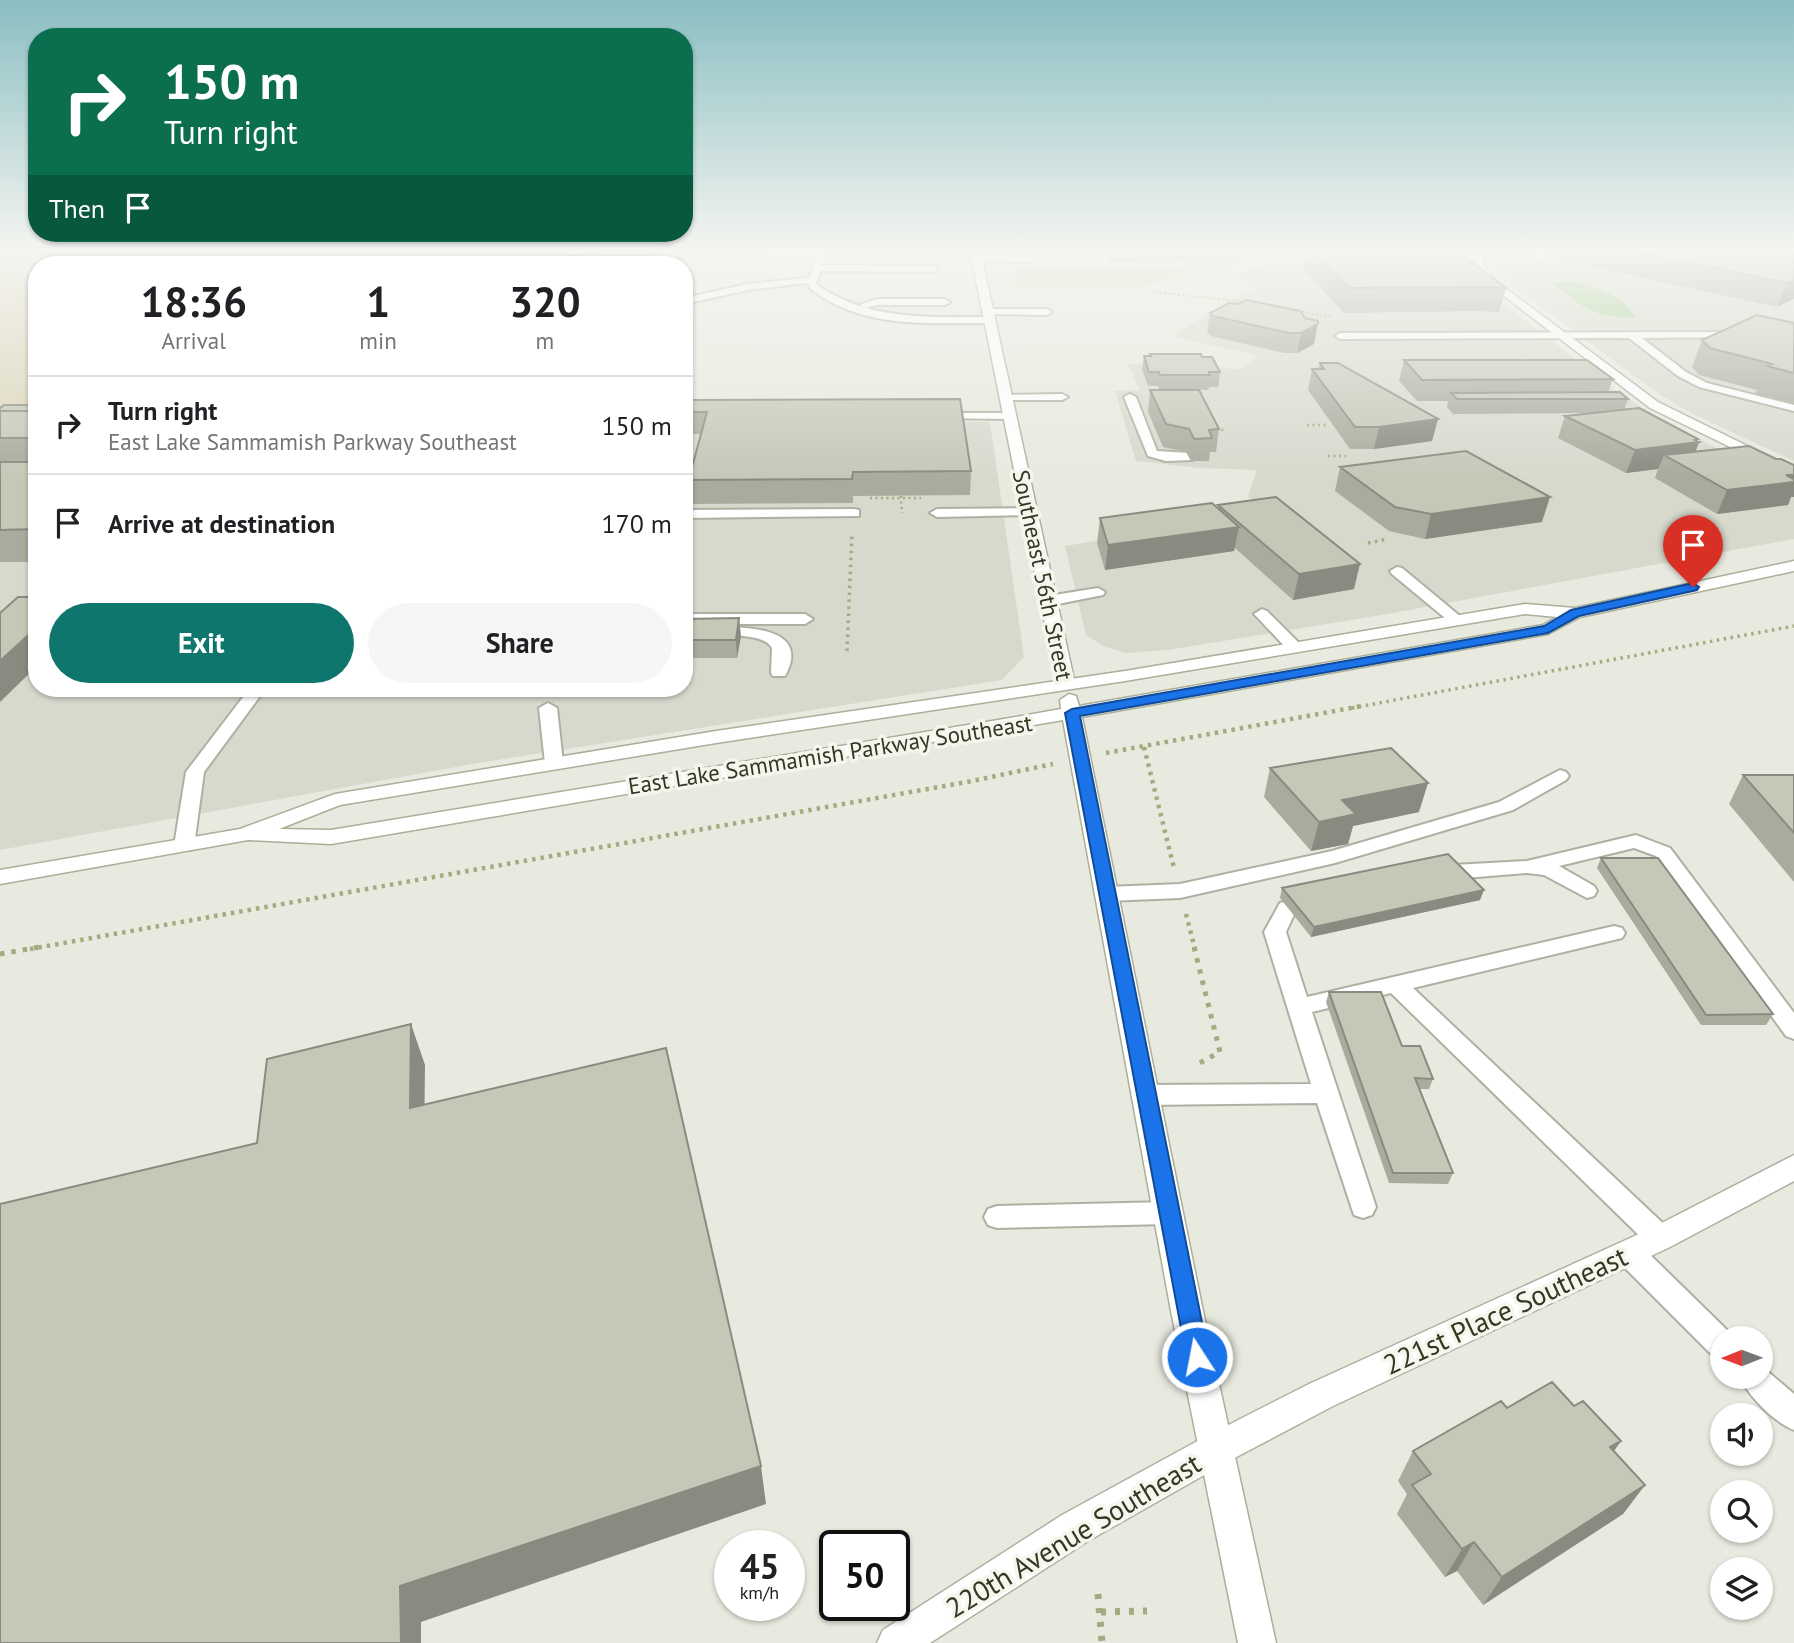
<!DOCTYPE html>
<style>
body{margin:0;font-family:"PT Sans",sans-serif;background:#f6f6f6;color:#202124;height:100vh;display:flex;flex-direction:column;font-size:26px;white-space:nowrap}
*{box-sizing:border-box;margin:0}
p{font-size:23px;color:#757577}
.icon{flex:none;width:38px;height:38px;fill:none;stroke:currentColor;stroke-width:2;stroke-linecap:round;stroke-linejoin:round}
.map{position:relative;flex:1;overflow:hidden}
.drawer{position:absolute;left:28px;top:256px;width:665px;height:441px;display:flex;flex-direction:column;background:#fff;border-radius:28px;box-shadow:0 2px 5px #0004}
.drawer>*{flex:none}
.top-card{position:absolute;left:28px;top:28px;width:665px;height:214px;border-radius:28px;box-shadow:0 2px 5px #0004;background:#0b6e4f;color:#fff;overflow:hidden}
.needle{width:46px;rotate:269deg}
.controls{position:absolute;left:1710px;top:1326px;display:grid;gap:14px}
.controls a{display:grid;place-items:center;width:63px;height:63px;border-radius:50%;background:#fff;box-shadow:0 2px 5px #0004;font-size:35px}
.speed{position:absolute;left:714px;top:1530px;display:flex;gap:14px;font-size:35px;font-weight:700;text-align:center}
.speed>*{display:grid;place-content:center;width:91px;height:91px;border-radius:50%;background:#fff;box-shadow:0 2px 5px #0004;line-height:1}
.speed small{font-size:18px;font-weight:400}
.speed .limit{border:4px solid #111;border-radius:10px;background:#fff;color:#111}
.pin{position:absolute;display:grid;place-items:center;width:60px;height:60px;color:#fff;margin:-72px -30px;border-radius:50% 50% 50% 0;rotate:-45deg;box-shadow:0 0 7px #0007}
.pin .icon{rotate:45deg}
.me{position:absolute;width:77px;margin:-38px;rotate:349deg;stroke-linejoin:round;filter:drop-shadow(0 0 5px #0008)}
.turn{display:flex;align-items:center;gap:24px;height:147px;padding:0 21px;font-size:32px}
.turn .icon{width:91px;height:91px;stroke-width:2.5}
.turn b{display:block;font-size:49px;line-height:60px}
.then{display:flex;align-items:center;height:66px;padding:0 21px;background:#0003;gap:14px;font-size:26px}
.eta{display:flex;justify-content:space-evenly;align-items:center;height:119px;text-align:center}
.eta b{font-size:42px;font-weight:600;line-height:49px}
.cta{display:flex;gap:14px;margin-top:auto;padding:14px 21px}
.cta a{flex:1;height:80px;border-radius:42px;background:#0f766e;color:#fff;font-size:28px;font-weight:600;line-height:80px;text-align:center}
.cta a+a{background:#f6f6f6;color:#202124}
ul{padding:0;list-style:none}
li{display:flex;align-items:center;gap:21px;height:98px;padding:0 21px;border-top:2px solid #e0e0e0}
li div{flex:1}
li b{display:block;font-size:26px}
li em{font-style:normal}
.map>svg:first-child{display:block}
</style>
<div class="map">
<svg width="1794" height="1643" viewBox="0 0 1794 1643">
<rect width="100%" height="100%" fill="#e8e9df"/>
<path fill="#d8d9cd" d="M 1505,250 L 1794,250 L 1794,461 L 1691,413 L 1659,394 L 1513,286 L 1498,265 Z
M 1337,254 L 1472,281 L 1553,341 L 1602,382 L 1656,416 L 1794,489 L 1794,539 L 1387,614 L 1168,650 L 1125,653 L 1104,646 L 1086,635 L 1065,546 L 1259,514 L 1248,496 L 1257,470 L 1199,468 L 1136,461 L 1115,391 L 1140,390 L 1128,364 L 1209,363 L 1218,368 L 1242,369 L 1259,356 L 1172,336 L 1216,308 L 1257,287 L 1221,274 Z
M 37,416 L 37,688 L 684,688 L 684,423 L 990,422 L 1024,657 L 1002,680 L 478,763 L 0,850 L 0,417 Z"/>
<path fill="#dad4b8" d="M 0,250 L 527,250 L 448,264 L 37,264 L 37,402 L 0,413 Z
M 1182,250 L 1240,250 L 1242,265 L 1138,287 L 1018,286 L 1012,266 L 1189,266 Z"/>
<path fill="#9dcd88" d="M 1570,281 C 1591,285 1628,296 1635,318 C 1594,318 1582,307 1552,283 Z"/>
<g fill="none" stroke-linecap="round" stroke-linejoin="round">
<g stroke="#aeb1a2" stroke-width="4">
<path id="lane" d="M 830,250 L 821,265 L 935,266 L 939,269 L 935,272 L 820,271 L 816,284 C 868,321 928,317 989,317 L 994,320 L 989,323 C 934,323 876,328 827,300 C 820,295 810,291 807,283 L 748,290 L 684,304 L 684,298 L 748,284 L 809,278 L 817,256 L 607,258 L 548,264 L 523,264 L 607,252 Z
M 1539,250 L 1549,250 L 1538,261 L 1534,258 L 1534,253 Z
M 977,256 L 1031,256 L 1035,259 L 1031,262 L 974,261 Z
M 877,299 L 945,299 L 950,302 L 945,305 L 877,305 L 865,308 L 860,305 Z
M 987,309 L 1047,309 L 1052,312 L 1047,315 L 984,314 L 982,312 Z
M 1738,332 L 1743,335 L 1742,337 L 1642,338 L 1686,372 L 1707,383 L 1794,405 L 1794,411 L 1699,387 L 1678,376 L 1629,338 L 1340,339 L 1335,336 L 1340,333 Z
M 1130,394 L 1136,397 L 1157,451 L 1189,453 L 1195,457 L 1193,460 L 1166,461 L 1148,456 L 1124,397 Z
M 1006,395 L 1062,394 L 1068,397 L 1062,400 L 1002,400 L 1002,396 Z
M 937,413 L 1010,413 L 1016,416 L 1010,419 L 933,418 L 931,416 Z
M 1030,508 L 1035,509 L 1035,515 L 937,517 L 930,513 L 937,509 Z
M 854,509 L 859,510 L 859,516 L 684,518 L 684,510 Z
M 1397,567 L 1402,568 L 1461,617 L 1464,620 L 1461,623 L 1451,623 L 1392,574 L 1390,571 Z
M 1098,588 L 1105,592 L 1103,595 L 1048,606 L 1040,601 L 1048,596 Z
M 1262,609 L 1267,611 L 1301,645 L 1303,648 L 1301,651 L 1289,651 L 1257,617 L 1254,614 Z
M 684,614 L 805,614 L 813,619 L 805,624 L 684,624 Z
M 684,628 C 713,628 818,616 785,676 L 773,676 L 771,673 L 772,648 C 761,629 705,637 684,638 Z
M 250,688 L 266,688 L 204,772 L 194,846 L 191,850 L 177,850 L 174,846 L 186,772 Z
M 548,703 L 557,708 L 563,763 L 554,768 L 545,763 L 539,708 Z
M 1560,770 L 1566,772 L 1569,776 L 1566,780 L 1513,810 L 1335,863 L 1180,898 L 1107,901 L 1100,899 L 1097,894 L 1100,889 L 1107,887 L 1180,884 L 1332,851 L 1499,802 Z
M 1636,835 L 1670,848 L 1794,1013 L 1794,1039 L 1786,1036 L 1656,856 L 1634,848 L 1559,866 L 1594,886 L 1597,891 L 1594,896 L 1587,898 L 1544,875 L 1527,873 L 1453,879 L 1446,877 L 1443,872 L 1446,867 L 1453,865 L 1527,861 Z
M 1287,901 L 1294,903 L 1297,908 L 1286,932 L 1307,997 L 1614,926 L 1622,928 L 1625,933 L 1622,938 L 1413,988 L 1670,1230 L 1674,1238 L 1670,1246 L 1660,1250 L 1650,1246 L 1391,993 L 1312,1012 L 1376,1207 L 1372,1215 L 1363,1218 L 1354,1215 L 1317,1103 L 1145,1105 L 1136,1102 L 1133,1095 L 1136,1088 L 1145,1085 L 1311,1084 L 1264,932 L 1280,903 Z
M 1168,1202 L 1177,1205 L 1181,1213 L 1177,1221 L 1168,1224 L 997,1228 L 988,1225 L 984,1217 L 988,1209 L 997,1206 Z
M 1629,1241 L 1639,1244 L 1732,1335 L 1734,1339 L 1722,1339 L 1722,1359 L 1712,1355 L 1619,1262 L 1615,1253 L 1619,1244 Z
M 1760,1365 L 1794,1394 L 1794,1430 C 1774,1422 1749,1397 1740,1377 L 1760,1377 Z"/>
</g>
<g stroke="#aeb1a2" stroke-width="3">
<path id="street" d="M 970,250 L 980,250 L 1075,684 L 1066,689 L 1057,684 Z
M 1794,1155 L 1794,1181 L 1670,1247 L 1333,1406 L 1227,1462 L 1088,1541 L 930,1643 L 877,1643 L 883,1630 L 1062,1515 L 1203,1438 L 1309,1384 L 1650,1229 Z"/>
</g>
<g stroke="#abaf98" stroke-width="3">
<path id="secondary" d="M 1474,250 L 1483,250 L 1484,265 L 1497,282 L 1658,402 L 1794,469 L 1794,478 L 1650,408 L 1491,286 L 1477,269 Z
M 1794,561 L 1794,571 L 1580,617 L 1548,634 L 1082,717 L 1203,1311 L 1276,1643 L 1238,1643 L 1171,1311 L 1063,720 L 331,844 L 248,840 L 0,884 L 0,870 L 240,829 L 335,794 L 716,731 L 1125,671 L 1525,604 L 1575,608 ZM 1525,614 L 1557,617 L 1543,625 L 1079,706 L 1076,696 L 1069,694 L 1060,700 L 1061,709 L 1010,718 L 331,830 L 279,829 L 340,805 L 716,743 L 1125,681 Z"/>
</g>
<path stroke="#a2ac80" stroke-width="2" stroke-dasharray="2 2.5" stroke-linecap="butt" d="M 1151,292 L 1248,302
M 1298,311 L 1331,317"/>
<path stroke="#a2ac80" stroke-width="2.5" stroke-dasharray="2 3.5" stroke-linecap="butt" d="M 1307,425 L 1326,425
M 1216,430 L 1227,430
M 1328,456 L 1348,456
M 901,496 L 902,513
M 870,498 L 921,498"/>
<path stroke="#a2ac80" stroke-width="3.5" stroke-dasharray="2.5 4.5" stroke-linecap="butt" d="M 1368,543 L 1388,539
M 847,651 L 852,533
M 1352,708 L 1794,626"/>
<path stroke="#a2ac80" stroke-width="4.5" stroke-dasharray="3.5 5" stroke-linecap="butt" d="M 1144,747 L 1174,868
M 1106,753 L 1362,706
M 1186,914 L 1195,949
M 30,949 L 967,782 L 1053,764"/>
<path stroke="#a2ac80" stroke-width="5" stroke-dasharray="4.5 7" stroke-linecap="butt" d="M 1194,947 L 1220,1052 L 1196,1065
M 0,954 L 40,947"/>
<path stroke="#a2ac80" stroke-width="7" stroke-dasharray="5 9" stroke-linecap="butt" d="M 1098,1594 L 1102,1643
M 1101,1612 L 1147,1611"/>
<use href="#lane" fill="#fff" fill-rule="evenodd"/>
<use href="#street" fill="#fff" fill-rule="evenodd"/>
<use href="#secondary" fill="#fff" fill-rule="evenodd"/>
</g>
<path fill="#a9ab9d" d="M 0,250 L 69,250 L 44,257 L 0,252 Z
M 1104,250 L 1187,250 L 1186,261 L 1111,262 Z
M 1307,250 L 1456,250 L 1506,288 L 1499,312 L 1478,311 L 1344,313 L 1303,269 Z
M 1559,250 L 1794,250 L 1794,299 L 1777,307 L 1556,259 Z
M 1300,311 L 1314,344 L 1297,353 L 1284,353 L 1211,336 L 1207,332 L 1210,313 Z
M 1794,323 L 1794,404 L 1755,394 L 1757,390 L 1699,375 L 1692,367 L 1702,340 Z
M 1150,354 L 1202,357 L 1220,372 L 1218,387 L 1209,387 L 1208,390 L 1159,389 L 1158,386 L 1148,386 L 1142,370 L 1144,356 L 1150,356 Z
M 1404,360 L 1613,379 L 1608,392 L 1628,399 L 1624,410 L 1699,442 L 1696,451 L 1776,459 L 1794,465 L 1794,497 L 1791,497 L 1788,505 L 1717,514 L 1655,478 L 1658,469 L 1626,473 L 1558,438 L 1565,416 L 1587,413 L 1453,414 L 1447,407 L 1448,401 L 1417,401 L 1399,381 Z
M 1320,363 L 1438,419 L 1432,441 L 1374,449 L 1350,449 L 1308,390 L 1312,369 L 1318,369 Z
M 1150,390 L 1219,429 L 1216,452 L 1210,452 L 1209,461 L 1191,461 L 1186,452 L 1163,447 L 1148,412 Z
M 684,400 L 971,471 L 970,495 L 853,496 L 853,503 L 684,504 L 684,467 L 692,467 L 701,434 L 684,434 Z
M 37,405 L 37,562 L 0,562 L 0,408 Z
M 1340,467 L 1542,522 L 1425,539 L 1389,531 L 1335,491 Z
M 1218,505 L 1354,589 L 1293,600 L 1235,548 L 1234,551 L 1105,570 L 1097,543 L 1100,518 L 1217,508 Z
M 684,619 L 741,636 L 737,658 L 684,658 Z
M 1270,768 L 1419,812 L 1353,826 L 1348,844 L 1311,851 L 1264,797 Z
M 1743,775 L 1794,775 L 1794,882 L 1729,804 Z
M 1601,858 L 1773,1014 L 1766,1025 L 1701,1025 L 1597,868 Z
M 1282,888 L 1480,900 L 1311,937 L 1280,898 Z
M 1329,992 L 1402,1046 L 1433,1079 L 1429,1089 L 1419,1089 L 1453,1173 L 1448,1184 L 1389,1183 L 1326,1002 Z
M 1507,1408 L 1614,1451 L 1645,1485 L 1623,1514 L 1483,1605 L 1457,1571 L 1445,1577 L 1397,1514 L 1407,1494 L 1398,1481 L 1413,1451 Z"/>
<path fill="#8a8b80" d="M 41,250 L 69,250 L 44,257 Z
M 1794,279 L 1794,299 L 1777,307 L 1787,283 Z
M 1318,324 L 1314,344 L 1297,353 L 1301,333 Z
M 1438,419 L 1432,441 L 1374,449 L 1379,427 Z
M 1698,439 L 1696,443 L 1699,442 L 1690,465 L 1664,455 L 1658,469 L 1626,473 L 1635,450 Z
M 1786,475 L 1794,475 L 1794,497 L 1791,497 L 1788,505 L 1717,514 L 1727,490 Z
M 1550,497 L 1542,522 L 1425,539 L 1431,514 Z
M 1239,527 L 1234,551 L 1105,570 L 1108,545 Z
M 1360,564 L 1354,589 L 1293,600 L 1299,574 Z
M 739,618 L 741,636 L 737,658 L 736,640 Z
M 37,627 L 37,666 L 0,702 L 0,661 Z
M 1428,783 L 1419,812 L 1353,826 L 1348,844 L 1311,851 L 1319,822 L 1342,800 Z
M 1484,890 L 1480,900 L 1311,937 L 1314,927 Z
M 411,1024 L 425,1065 L 424,1149 L 410,1108 Z
M 1621,1441 L 1600,1471 L 1610,1447 Z
M 761,1466 L 766,1504 L 421,1622 L 421,1643 L 401,1643 L 400,1586 Z
M 1645,1485 L 1623,1514 L 1483,1605 L 1502,1577 Z
M 1474,1542 L 1457,1571 L 1445,1577 L 1462,1549 Z"/>
<path fill="#c5c7b7" stroke="#8a8b80" stroke-width="2" d="M 1311,250 L 1456,250 L 1506,288 L 1485,287 L 1349,288 Z
M 1626,250 L 1794,250 L 1794,279 L 1787,283 Z
M 1246,300 L 1300,311 L 1305,318 L 1318,321 L 1318,324 L 1301,333 L 1288,333 L 1213,316 L 1210,313 L 1229,303 L 1238,304 Z
M 1757,315 L 1794,323 L 1794,373 L 1767,366 L 1772,364 L 1710,348 L 1702,340 Z
M 1150,354 L 1201,354 L 1202,357 L 1212,357 L 1220,372 L 1209,372 L 1210,375 L 1160,375 L 1159,372 L 1149,372 L 1144,356 L 1151,356 Z
M 1404,360 L 1587,360 L 1613,379 L 1422,380 Z
M 1320,363 L 1338,363 L 1438,419 L 1379,427 L 1355,427 L 1312,369 L 1324,369 Z
M 1150,390 L 1199,390 L 1219,429 L 1209,430 L 1212,438 L 1194,439 L 1189,429 L 1166,424 Z
M 1620,392 L 1628,399 L 1457,399 L 1451,393 Z
M 960,399 L 971,471 L 853,472 L 852,479 L 684,480 L 684,467 L 692,467 L 707,412 L 684,412 L 684,400 Z
M 4,405 L 37,405 L 37,411 L 0,411 L 0,408 Z
M 1639,408 L 1698,439 L 1695,440 L 1699,442 L 1635,450 L 1565,416 Z
M 0,411 L 37,411 L 37,438 L 0,438 Z
M 1749,446 L 1776,459 L 1781,459 L 1794,465 L 1794,475 L 1786,475 L 1794,479 L 1794,482 L 1727,490 L 1664,455 Z
M 1466,451 L 1550,497 L 1431,514 L 1395,507 L 1340,467 Z
M 0,462 L 37,462 L 37,529 L 0,530 Z
M 1276,497 L 1360,564 L 1299,574 L 1218,505 Z
M 1212,503 L 1239,527 L 1108,545 L 1100,518 Z
M 18,597 L 37,597 L 37,627 L 0,661 L 0,613 Z
M 739,618 L 736,640 L 684,640 L 684,619 Z
M 1391,748 L 1428,783 L 1342,800 L 1356,814 L 1319,822 L 1270,768 Z
M 1743,775 L 1794,775 L 1794,833 Z
M 1448,854 L 1484,890 L 1314,927 L 1282,888 Z
M 1601,858 L 1658,858 L 1773,1014 L 1706,1015 Z
M 1329,992 L 1381,992 L 1402,1046 L 1420,1046 L 1433,1079 L 1415,1078 L 1453,1173 L 1393,1173 Z
M 411,1024 L 410,1108 L 666,1048 L 761,1466 L 400,1586 L 401,1643 L 0,1643 L 0,1204 L 257,1143 L 267,1059 Z
M 1552,1382 L 1574,1406 L 1583,1401 L 1621,1441 L 1610,1447 L 1645,1485 L 1502,1577 L 1474,1542 L 1462,1549 L 1412,1485 L 1431,1474 L 1413,1451 L 1501,1401 L 1507,1408 Z"/>
<linearGradient id="sky" x2="0" y2="1"><stop stop-color="#8abec2"/><stop offset="0.52" stop-color="#f5f5f1"/><stop offset="1" stop-color="#f5f5f1" stop-opacity="0"/></linearGradient>
<rect width="1794" height="480" fill="url(#sky)"/>
<path fill="#1a73e8" stroke="#114b97" stroke-width="2" d="M 1693,583 L 1699,587 L 1697,590 L 1579,616 L 1548,633 L 1080,716 L 1209,1357 L 1205,1365 L 1197,1369 L 1188,1365 L 1065,713 L 1072,709 L 1544,626 L 1571,610 Z"/>
<g text-anchor="middle" dominant-baseline="central" stroke-width="7" stroke-linejoin="round" paint-order="stroke">
<g font-size="23" fill="#323921" stroke="#f6f6ef">
<text transform="translate(1043 575) rotate(78)">Southeast 56th Street</text>
<text transform="translate(830 754) rotate(-9)">East Lake Sammamish Parkway Southeast</text>
</g>
<g font-size="28" fill="#323921" stroke="#f6f6ef">
<text transform="translate(1505 1310) rotate(-25)">221st Place Southeast</text>
<text transform="translate(1073 1535) rotate(-31)">220th Avenue Southeast</text>
</g>
</g>
</svg>
<div class="controls">
<a><svg class="needle" viewBox="-14 -14 28 28"><path d="M0-13l5 13h-10z" fill="#e53935"/><path d="M0 13l5-13h-10z" fill="#757577"/></svg></a>
<a><svg class="icon" aria-label="sound" viewBox="0 0 24 24"><path d="M4 9h4l5-4v14l-5-4H4zM17 9q2 3 0 6"/></svg></a>
<a><svg class="icon" aria-label="search" viewBox="0 0 24 24"><circle cx="10" cy="10" r="6"/><path d="M15 15l6 6"/></svg></a>
<a><svg class="icon" aria-label="layers" viewBox="0 0 24 24"><path d="M12 4l9 5-9 5-9-5zM3 14l9 5 9-5"/></svg></a>
</div>
<div class="speed"><div>45<small>km/h</small></div><div class="limit">50</div></div>
<div class="pin" style="left:1693px;top:587px;background:#d93025"><svg class="icon" aria-label="arrive" viewBox="0 0 24 24"><path d="M6 21V4h12l-3 4 3 4H6"/></svg></div>
<svg class="me" style="left:1197px;top:1357px" viewBox="-20 -20 40 40"><circle r="17" fill="#1a73e8" stroke="#fff" stroke-width="3"/><path d="M0-11L8 9 0 5-8 9z" fill="#fff"/></svg>
<div class="top-card">
<div class="turn"><svg class="icon" aria-label="right" viewBox="0 0 24 24"><path d="M7 20v-9h11M14 6l5 5-5 5"/></svg><div><b>150 m</b>Turn right</div></div>
<div class="then">Then<svg class="icon" aria-label="arrive" viewBox="0 0 24 24"><path d="M6 21V4h12l-3 4 3 4H6"/></svg></div>
</div>
<section class="drawer">
<div class="eta">
<div><b>18:36</b><p>Arrival</p></div>
<div><b>1</b><p>min</p></div>
<div><b>320</b><p>m</p></div>
</div>
<ul>
<li><svg class="icon" aria-label="right" viewBox="0 0 24 24"><path d="M7 20v-9h11M14 6l5 5-5 5"/></svg><div><b>Turn right</b><p>East Lake Sammamish Parkway Southeast</p></div><em>150 m</em></li>
<li><svg class="icon" aria-label="arrive" viewBox="0 0 24 24"><path d="M6 21V4h12l-3 4 3 4H6"/></svg><div><b>Arrive at destination</b></div><em>170 m</em></li>
</ul>
<div class="cta"><a>Exit</a><a>Share</a></div>
</section>
</div>
